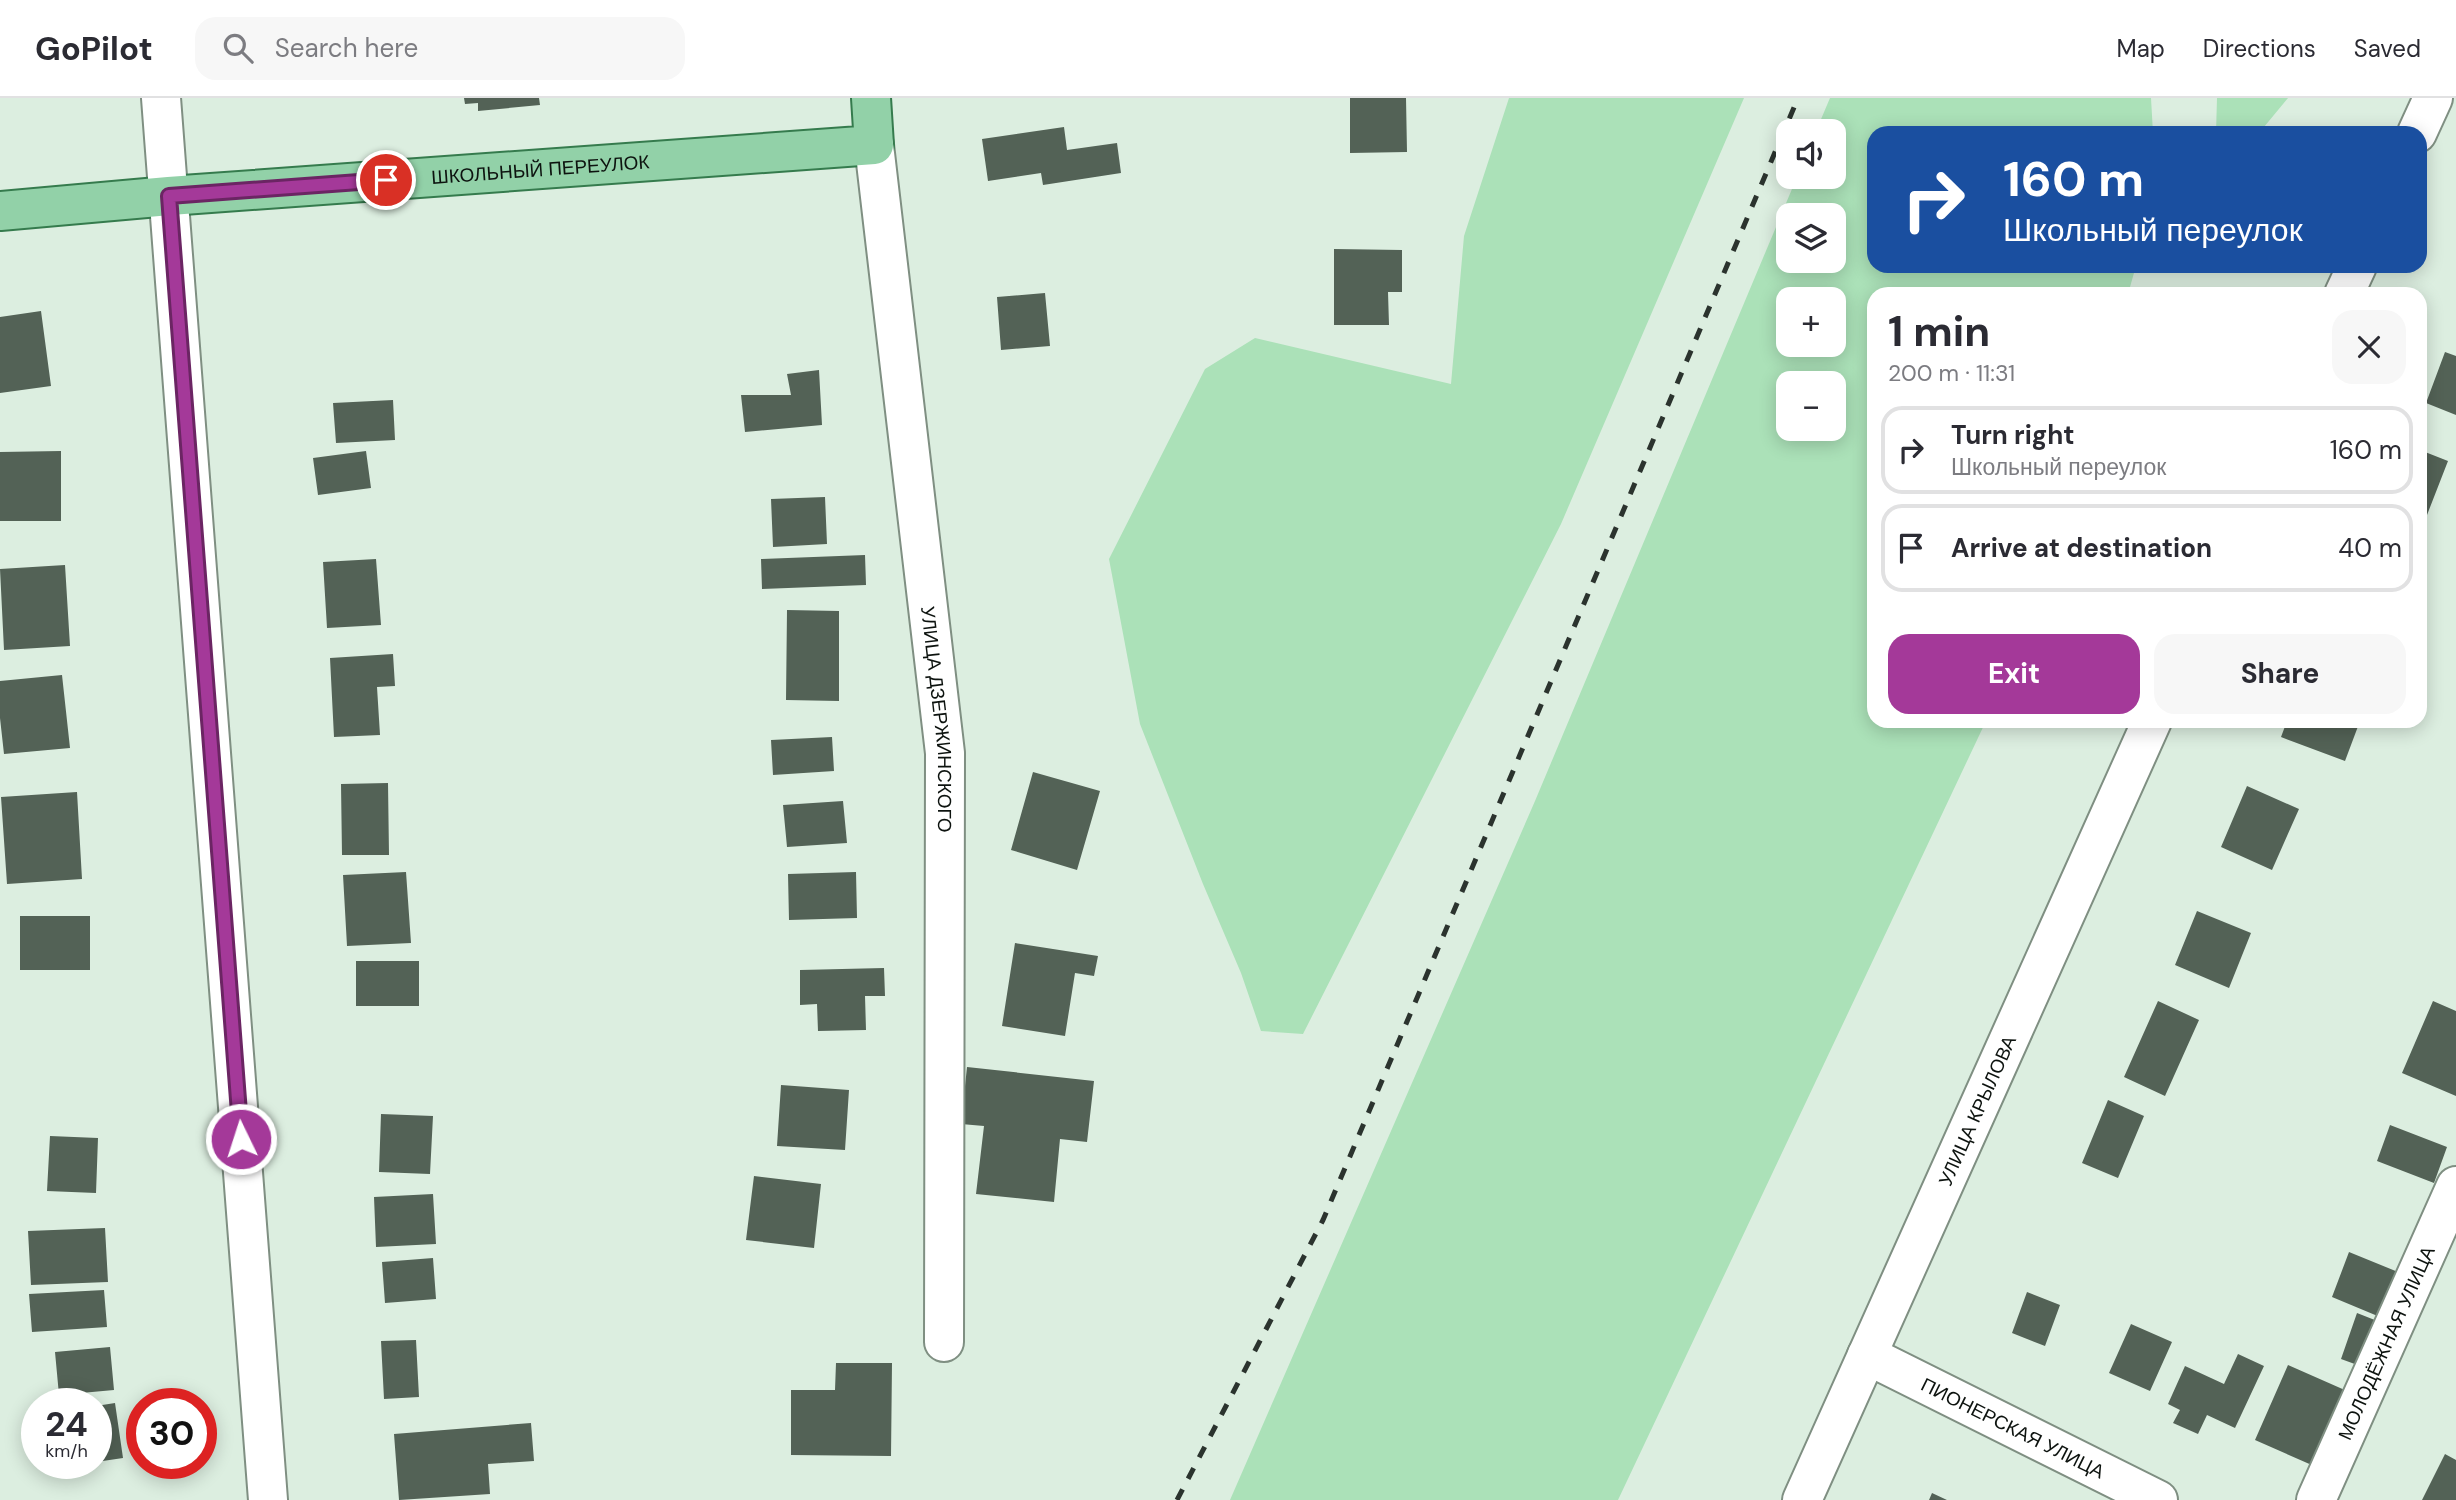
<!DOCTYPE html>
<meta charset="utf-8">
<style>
body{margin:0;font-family:"DM Sans",sans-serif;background:#f7f7f7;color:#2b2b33;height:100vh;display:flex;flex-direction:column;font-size:26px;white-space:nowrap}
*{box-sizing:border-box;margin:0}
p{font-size:23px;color:#7c7c81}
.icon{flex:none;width:38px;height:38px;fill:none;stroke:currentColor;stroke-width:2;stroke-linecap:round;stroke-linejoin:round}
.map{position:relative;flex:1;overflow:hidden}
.panel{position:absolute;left:1867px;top:189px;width:560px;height:441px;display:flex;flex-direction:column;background:#fff;border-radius:21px;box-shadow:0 4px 18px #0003}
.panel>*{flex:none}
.top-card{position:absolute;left:1867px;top:28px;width:560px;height:147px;border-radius:21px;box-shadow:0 4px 18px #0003;background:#1a4fa0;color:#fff;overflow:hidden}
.controls{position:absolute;left:1776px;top:21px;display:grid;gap:14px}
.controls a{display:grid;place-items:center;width:70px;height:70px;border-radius:14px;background:#fff;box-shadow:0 4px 18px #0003;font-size:35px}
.speed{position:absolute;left:21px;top:1290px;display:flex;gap:14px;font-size:35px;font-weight:700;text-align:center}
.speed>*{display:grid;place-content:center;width:91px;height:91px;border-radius:50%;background:#fff;box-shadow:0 4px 18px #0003;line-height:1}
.speed small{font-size:18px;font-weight:400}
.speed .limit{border:10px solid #d22;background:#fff;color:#111}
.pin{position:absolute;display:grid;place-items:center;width:60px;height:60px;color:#fff;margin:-30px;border:4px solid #fff;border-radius:50%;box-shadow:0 2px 7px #0007}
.me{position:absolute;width:77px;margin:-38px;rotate:356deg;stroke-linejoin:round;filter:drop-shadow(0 0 5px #0008)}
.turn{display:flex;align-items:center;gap:24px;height:147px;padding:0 21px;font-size:32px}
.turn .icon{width:91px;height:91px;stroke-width:2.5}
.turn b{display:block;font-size:49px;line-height:60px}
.round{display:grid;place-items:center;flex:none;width:74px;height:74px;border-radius:21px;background:#f7f7f7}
.head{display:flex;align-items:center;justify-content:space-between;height:119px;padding:0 21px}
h1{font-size:42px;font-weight:700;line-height:52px}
.primary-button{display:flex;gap:14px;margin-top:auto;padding:14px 21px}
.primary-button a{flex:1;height:80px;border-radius:21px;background:#a43999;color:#fff;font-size:28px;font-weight:700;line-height:80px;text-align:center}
.primary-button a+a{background:#f7f7f7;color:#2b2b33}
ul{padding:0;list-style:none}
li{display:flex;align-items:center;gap:21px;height:88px;margin:0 14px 10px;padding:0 7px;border:4px solid #e1e1e2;border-radius:21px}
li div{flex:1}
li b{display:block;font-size:26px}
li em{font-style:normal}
header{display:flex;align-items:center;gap:42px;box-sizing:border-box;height:98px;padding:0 35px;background:#fff;border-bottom:2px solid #e1e1e2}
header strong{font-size:33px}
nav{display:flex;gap:38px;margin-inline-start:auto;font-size:24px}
.search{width:490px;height:63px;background:#f7f7f7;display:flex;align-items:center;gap:18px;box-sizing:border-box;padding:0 24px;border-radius:21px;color:#7c7c81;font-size:26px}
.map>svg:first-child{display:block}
</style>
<header>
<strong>GoPilot</strong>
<div class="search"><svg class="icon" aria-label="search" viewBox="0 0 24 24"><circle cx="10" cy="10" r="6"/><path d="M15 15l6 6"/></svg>Search here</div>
<nav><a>Map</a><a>Directions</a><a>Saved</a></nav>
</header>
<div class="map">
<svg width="2456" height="1402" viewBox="0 0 2456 1402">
<rect width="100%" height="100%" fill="#dceee0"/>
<path fill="#abe1b8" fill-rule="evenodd" d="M 1509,0 L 1744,0 L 1561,426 L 1303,936 L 1261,933 L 1241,875 L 1203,786 L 1140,626 L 1109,461 L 1205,271 L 1255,240 L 1451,286 L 1464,138 Z
M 1830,0 L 2151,0 L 2153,35 L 1874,35 L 1874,168 L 2136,168 L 2128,196 L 1874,196 L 1874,623 L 1986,623 L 1618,1402 L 1230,1402 L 1535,703 L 1797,79 L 1834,79 L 1834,33 L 1816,33 ZM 1788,117 L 1834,117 L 1834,163 L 1788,163 ZM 1788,201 L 1834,201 L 1834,247 L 1788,247 ZM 1788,285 L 1834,285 L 1834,331 L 1788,331 Z
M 2217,0 L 2288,0 L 2259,35 L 2216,35 Z"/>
<path fill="#536256" d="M 464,0 L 539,0 L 540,7 L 478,13 L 478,5 L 465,6 Z
M 1350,0 L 1406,0 L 1407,54 L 1350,55 Z
M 1064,29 L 1067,52 L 1117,45 L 1121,75 L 1043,87 L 1041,75 L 988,83 L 982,41 Z
M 1334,151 L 1402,152 L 1402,194 L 1388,194 L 1389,227 L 1334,227 Z
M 1045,195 L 1050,248 L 1001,252 L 997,199 Z
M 41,213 L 51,288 L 0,295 L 0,219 Z
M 2445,254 L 2456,258 L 2456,317 L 2426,305 Z
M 819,272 L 822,327 L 745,334 L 741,297 L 791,297 L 787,276 Z
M 393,302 L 395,342 L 336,345 L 333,305 Z
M 2420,352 L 2448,363 L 2427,417 L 2420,414 Z
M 61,353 L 61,423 L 0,423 L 0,354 Z
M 366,353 L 371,390 L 318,397 L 313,360 Z
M 825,399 L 827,446 L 773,449 L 771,401 Z
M 865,457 L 866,487 L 762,491 L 761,461 Z
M 376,461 L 381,527 L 327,530 L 323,464 Z
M 65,467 L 70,548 L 4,552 L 0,471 Z
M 787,512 L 839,513 L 839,603 L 786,602 Z
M 393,556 L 395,588 L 377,589 L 380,637 L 334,639 L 330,560 Z
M 62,577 L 70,650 L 4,656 L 0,620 L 0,583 Z
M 2287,623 L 2360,623 L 2345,663 L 2281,639 Z
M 832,639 L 834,673 L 773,677 L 771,642 Z
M 1033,674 L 1100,693 L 1077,772 L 1011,752 Z
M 388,685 L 389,757 L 342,757 L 341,686 Z
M 2247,688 L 2299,711 L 2272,772 L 2221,749 Z
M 77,694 L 82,781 L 7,786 L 1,699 Z
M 843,703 L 847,745 L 787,749 L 783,707 Z
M 406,774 L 411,845 L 347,848 L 343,777 Z
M 856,774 L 857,820 L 789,822 L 788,776 Z
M 2197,813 L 2251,835 L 2229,890 L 2175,867 Z
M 20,818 L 90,818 L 90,872 L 20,872 Z
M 1015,845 L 1098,858 L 1094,878 L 1075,875 L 1065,938 L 1002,928 Z
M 356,863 L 419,863 L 419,908 L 356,908 Z
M 884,870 L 885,898 L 865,898 L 866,932 L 818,933 L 817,906 L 800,907 L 800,872 Z
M 2158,903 L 2199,922 L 2165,998 L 2124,979 Z
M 2433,903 L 2456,913 L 2456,998 L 2402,975 Z
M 967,969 L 1094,983 L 1087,1044 L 1060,1041 L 1054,1104 L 976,1096 L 984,1028 L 961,1026 Z
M 781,987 L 849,992 L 845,1052 L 777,1048 Z
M 2108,1002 L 2144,1018 L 2118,1080 L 2082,1065 Z
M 381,1016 L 433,1018 L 430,1076 L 379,1074 Z
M 2390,1027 L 2447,1049 L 2434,1085 L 2377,1063 Z
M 50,1038 L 98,1040 L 96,1095 L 47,1093 Z
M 754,1078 L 821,1086 L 814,1150 L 746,1142 Z
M 433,1096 L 436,1146 L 376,1149 L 374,1099 Z
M 105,1130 L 108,1184 L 31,1187 L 28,1133 Z
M 2349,1154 L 2398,1174 L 2380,1219 L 2332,1199 Z
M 433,1160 L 436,1201 L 385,1205 L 382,1164 Z
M 104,1192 L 107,1229 L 32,1234 L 29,1196 Z
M 2027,1194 L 2060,1207 L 2045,1248 L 2012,1235 Z
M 2357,1215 L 2390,1228 L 2374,1273 L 2341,1261 Z
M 2131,1226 L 2172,1244 L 2150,1293 L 2109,1275 Z
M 416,1242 L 419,1299 L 384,1301 L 381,1243 Z
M 110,1249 L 114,1292 L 59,1297 L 55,1254 Z
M 2238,1256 L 2264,1268 L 2235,1330 L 2207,1317 L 2198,1336 L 2173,1325 L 2180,1312 L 2168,1306 L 2185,1268 L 2224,1286 Z
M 836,1265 L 892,1265 L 891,1358 L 791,1357 L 791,1292 L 835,1292 Z
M 2288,1267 L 2347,1293 L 2314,1368 L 2255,1342 Z
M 115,1305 L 123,1360 L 96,1364 L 96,1308 Z
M 531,1325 L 534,1363 L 488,1366 L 490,1396 L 399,1402 L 394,1336 Z
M 2445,1356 L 2456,1362 L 2456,1402 L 2422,1402 Z
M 1932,1395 L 1947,1402 L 1929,1402 Z"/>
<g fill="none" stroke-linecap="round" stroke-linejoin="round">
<g stroke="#7f8f82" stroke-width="42">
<g id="minor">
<path d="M 161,0 L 268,1402"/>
<path d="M 2417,35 L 2433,0"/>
<path id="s1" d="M 874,47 L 945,655 L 944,1244"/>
<path d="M 2344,196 L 2357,168"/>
<path id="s2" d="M 1867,1257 L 2158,1402"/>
<path id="s3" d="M 1802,1402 L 2152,623"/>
<path id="s4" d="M 2316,1402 L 2456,1088"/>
</g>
</g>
<g stroke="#357b4d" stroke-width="42">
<g id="major">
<path id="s5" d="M 0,113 L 169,98 L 874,47 L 871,0"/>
</g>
</g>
<use href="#minor" stroke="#fff" stroke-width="38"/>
<use href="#major" stroke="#92d1a8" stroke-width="38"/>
<path stroke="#2b332e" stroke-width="5" stroke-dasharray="12 12" stroke-linecap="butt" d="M 1177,1402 L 1323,1122 L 1798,0"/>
</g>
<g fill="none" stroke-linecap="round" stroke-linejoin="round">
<g stroke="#6b2563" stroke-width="18">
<path id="route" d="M 241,1041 L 169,98 L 386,82"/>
</g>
<use href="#route" stroke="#a43999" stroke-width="12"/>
</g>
<g text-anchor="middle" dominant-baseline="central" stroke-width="7" stroke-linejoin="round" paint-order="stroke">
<g font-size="19" fill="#0d130f" stroke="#dceee0">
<text stroke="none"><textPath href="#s5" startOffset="542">ШКОЛЬНЫЙ ПЕРЕУЛОК</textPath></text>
<text stroke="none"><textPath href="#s1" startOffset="578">УЛИЦА ДЗЕРЖИНСКОГО</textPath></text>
<text stroke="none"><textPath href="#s3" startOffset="427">УЛИЦА КРЫЛОВА</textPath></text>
<text stroke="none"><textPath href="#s4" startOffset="172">МОЛОДЁЖНАЯ УЛИЦА</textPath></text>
<text stroke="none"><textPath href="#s2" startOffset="163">ПИОНЕРСКАЯ УЛИЦА</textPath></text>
</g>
</g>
</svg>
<div class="controls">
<a><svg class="icon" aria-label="sound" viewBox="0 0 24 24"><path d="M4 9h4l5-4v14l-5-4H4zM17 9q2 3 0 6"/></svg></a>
<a><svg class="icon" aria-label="layers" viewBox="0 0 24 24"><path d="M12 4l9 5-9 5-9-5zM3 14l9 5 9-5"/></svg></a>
<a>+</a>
<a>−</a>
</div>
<div class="speed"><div>24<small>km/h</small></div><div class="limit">30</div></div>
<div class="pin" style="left:386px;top:82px;background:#d93025"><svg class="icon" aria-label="arrive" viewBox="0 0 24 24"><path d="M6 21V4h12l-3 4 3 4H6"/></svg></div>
<svg class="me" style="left:241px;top:1041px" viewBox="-20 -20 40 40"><circle r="17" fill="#a43999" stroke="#fff" stroke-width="3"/><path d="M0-11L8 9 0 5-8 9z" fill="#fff"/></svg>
<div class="top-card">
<div class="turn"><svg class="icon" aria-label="right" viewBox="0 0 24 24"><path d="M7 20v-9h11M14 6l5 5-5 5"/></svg><div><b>160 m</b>Школьный переулок</div></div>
</div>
<section class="panel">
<div class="head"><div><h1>1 min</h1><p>200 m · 11:31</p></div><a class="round"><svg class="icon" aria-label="close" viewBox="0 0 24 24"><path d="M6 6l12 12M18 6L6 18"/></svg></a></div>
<ul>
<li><svg class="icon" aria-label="right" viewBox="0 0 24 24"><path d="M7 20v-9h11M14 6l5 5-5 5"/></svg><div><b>Turn right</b><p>Школьный переулок</p></div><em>160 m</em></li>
<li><svg class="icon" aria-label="arrive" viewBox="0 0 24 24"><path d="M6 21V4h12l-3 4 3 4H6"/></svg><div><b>Arrive at destination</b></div><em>40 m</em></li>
</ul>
<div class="primary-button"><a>Exit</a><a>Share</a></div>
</section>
</div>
